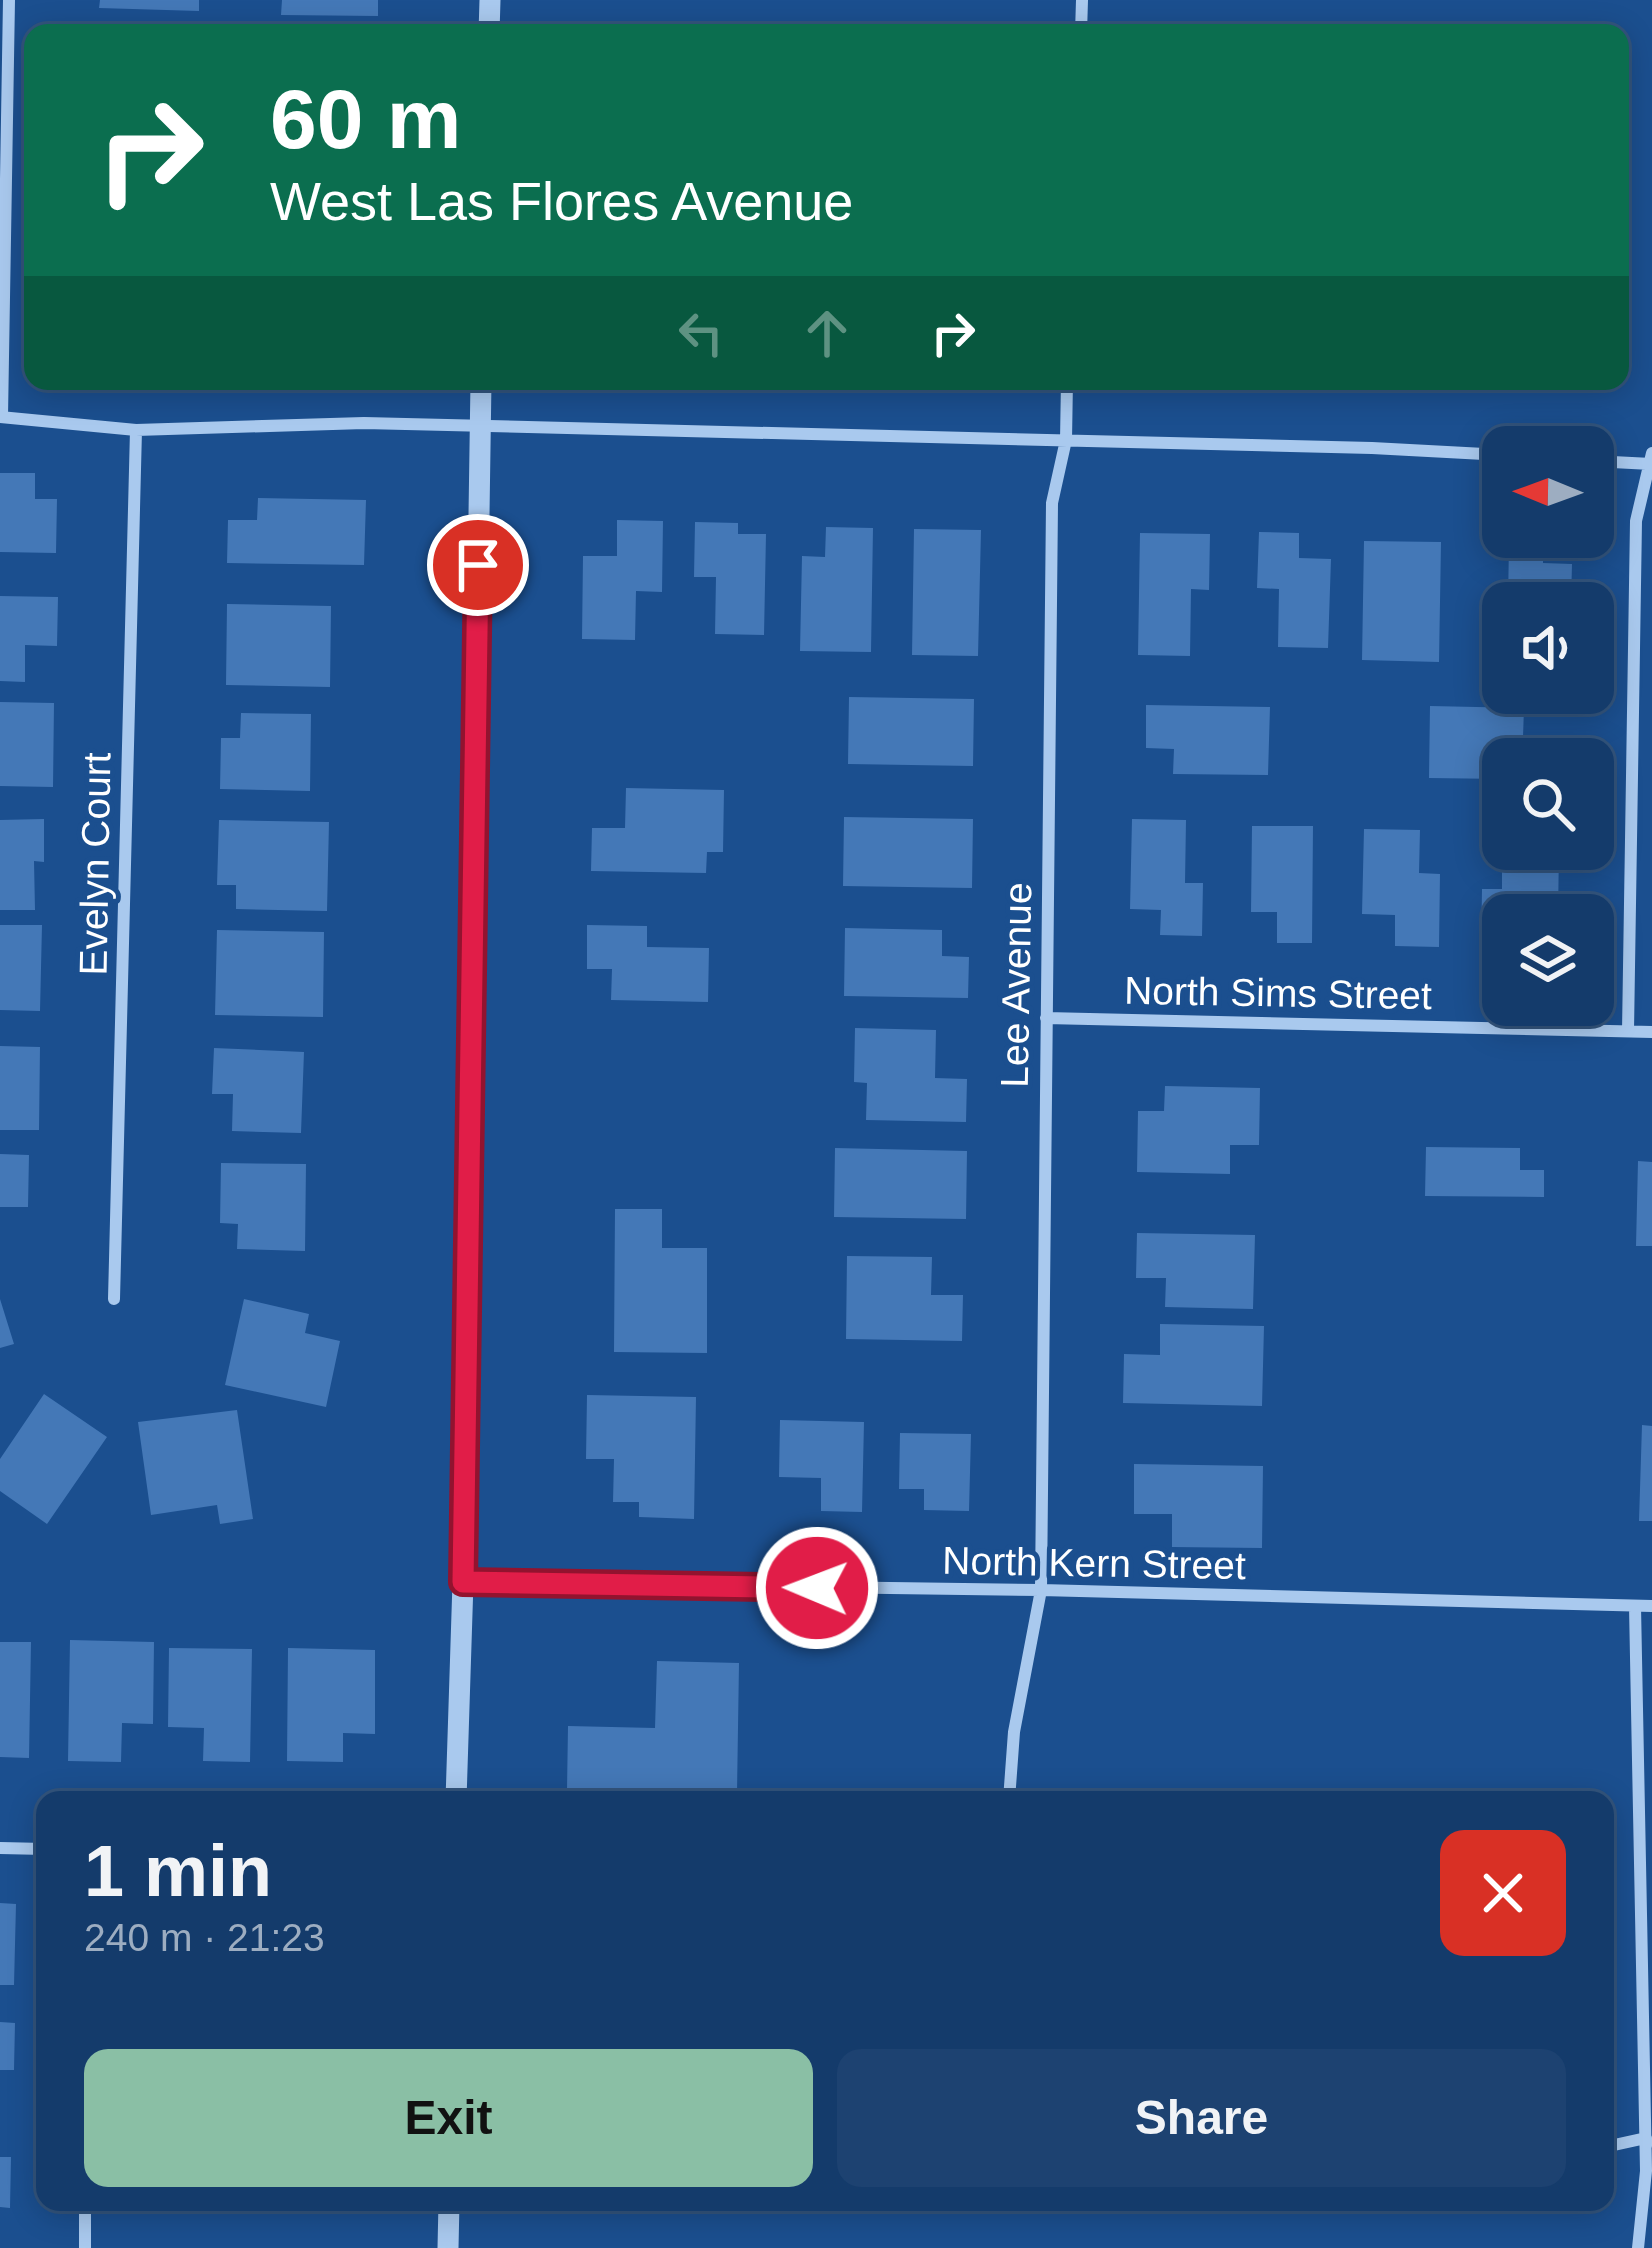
<!DOCTYPE html>
<meta charset="utf-8">
<style>
body{margin:0;font-family:Helvetica,sans-serif;background:#1d4271;color:#f1f3f6;height:100vh;display:flex;flex-direction:column;font-size:45px;white-space:nowrap}
*{box-sizing:border-box;margin:0}
p{font-size:39px;color:#9dadc1}
.icon{flex:none;width:66px;height:66px;fill:none;stroke:currentColor;stroke-width:2;stroke-linecap:round;stroke-linejoin:round}
.map{position:relative;flex:1;overflow:hidden}
.panel{position:absolute;left:36px;top:1791px;width:1578px;height:420px;display:flex;flex-direction:column;background:#143b6b;border-radius:24px;box-shadow:0 6px 30px #0003,0 0 0 3px #33557e}
.panel>*{flex:none}
.top-card{position:absolute;left:24px;top:24px;width:1605px;height:366px;border-radius:24px;box-shadow:0 6px 30px #0003,0 0 0 3px #33557e;background:#0b6e4f;color:#fff;overflow:hidden}
.needle{width:78px;rotate:271deg}
.controls{position:absolute;left:1482px;top:426px;display:grid;gap:24px}
.controls a{display:grid;place-items:center;width:132px;height:132px;border-radius:24px;background:#143b6b;box-shadow:0 6px 30px #0003,0 0 0 3px #33557e;font-size:60px}
.pin{position:absolute;display:grid;place-items:center;width:102px;height:102px;color:#fff;margin:-51px;border:6px solid #fff;border-radius:50%;box-shadow:0 3px 12px #0007}
.me{position:absolute;width:132px;margin:-66px;rotate:271deg;stroke-linejoin:round;filter:drop-shadow(0 0 9px #0008)}
.turn{display:flex;align-items:center;gap:42px;height:252px;padding:0 48px;font-size:54px}
.turn .icon{width:156px;height:156px;stroke-width:2.5}
.turn b{display:block;font-size:84px;line-height:102px}
.lanes{display:flex;align-items:center;height:114px;padding:0 48px;background:#0003;justify-content:center;gap:60px;direction:ltr}
.lanes .off{opacity:.35}
.round{display:grid;place-items:center;flex:none;width:126px;height:126px;border-radius:24px;background:#1d4271}
.headline{display:flex;align-items:center;justify-content:space-between;height:204px;padding:0 48px}
h1{font-size:72px;font-weight:600;line-height:90px}
.button{display:flex;gap:24px;margin-top:auto;padding:24px 48px}
.button a{flex:1;height:138px;border-radius:24px;background:#8abfa5;color:#111;font-size:48px;font-weight:600;line-height:138px;text-align:center}
.button a+a{background:#1d4271;color:#f1f3f6}
.map>svg:first-child{display:block}
</style>
<div class="map">
<svg width="1652" height="2248" viewBox="0 0 1652 2248">
<rect width="100%" height="100%" fill="#1b4f8f"/>
<path fill="#4478b7" d="M 100,0 L 199,0 L 199,11 L 99,8 Z
M 282,0 L 378,0 L 378,16 L 281,15 Z
M 130,23 L 198,24 L 198,33 L 130,33 Z
M 276,26 L 345,27 L 345,33 L 275,33 Z
M 0,473 L 35,473 L 35,499 L 57,499 L 56,553 L 0,552 Z
M 258,498 L 366,500 L 364,565 L 227,563 L 228,520 L 257,520 Z
M 617,520 L 663,521 L 662,592 L 636,591 L 635,640 L 582,639 L 583,556 L 617,556 Z
M 695,522 L 738,523 L 738,534 L 766,534 L 764,635 L 715,634 L 716,577 L 694,577 Z
M 826,527 L 873,528 L 871,652 L 800,651 L 802,556 L 825,557 Z
M 914,529 L 981,530 L 978,656 L 912,655 Z
M 1259,532 L 1299,533 L 1299,558 L 1331,559 L 1328,648 L 1278,647 L 1279,589 L 1257,588 Z
M 1140,533 L 1210,534 L 1209,590 L 1191,589 L 1190,656 L 1138,655 Z
M 1364,541 L 1441,542 L 1439,662 L 1362,660 Z
M 1509,542 L 1543,543 L 1543,563 L 1572,564 L 1571,603 L 1508,603 Z
M 0,596 L 58,597 L 57,646 L 25,645 L 25,682 L 0,681 Z
M 227,604 L 331,606 L 330,687 L 226,685 Z
M 849,697 L 974,699 L 973,766 L 848,764 Z
M 0,702 L 54,703 L 53,787 L 0,786 Z
M 1146,705 L 1270,707 L 1268,775 L 1173,774 L 1174,749 L 1146,748 Z
M 1430,706 L 1524,708 L 1523,737 L 1553,737 L 1552,759 L 1503,759 L 1503,779 L 1429,778 Z
M 241,713 L 311,714 L 310,791 L 220,789 L 221,738 L 240,738 Z
M 626,788 L 724,790 L 723,852 L 707,852 L 706,873 L 591,871 L 592,828 L 625,828 Z
M 844,817 L 973,819 L 972,888 L 843,886 Z
M 44,819 L 44,862 L 34,861 L 35,910 L 0,910 L 0,820 Z
M 1132,819 L 1186,820 L 1185,883 L 1203,883 L 1202,936 L 1160,935 L 1161,910 L 1130,909 Z
M 219,820 L 329,822 L 327,911 L 236,909 L 236,885 L 217,885 Z
M 1252,826 L 1313,826 L 1312,943 L 1277,943 L 1277,912 L 1251,912 Z
M 1364,829 L 1420,830 L 1419,873 L 1440,874 L 1439,947 L 1395,946 L 1395,915 L 1362,914 Z
M 1502,849 L 1559,849 L 1558,915 L 1503,915 L 1503,950 L 1481,950 L 1482,889 L 1502,889 Z
M 0,925 L 42,925 L 40,1011 L 0,1010 Z
M 587,925 L 647,926 L 647,947 L 709,948 L 708,1002 L 611,1000 L 612,969 L 587,969 Z
M 845,928 L 942,930 L 942,956 L 969,957 L 968,998 L 844,996 Z
M 217,930 L 324,932 L 323,1017 L 215,1015 Z
M 855,1028 L 936,1030 L 935,1078 L 967,1079 L 966,1122 L 866,1120 L 867,1083 L 854,1082 Z
M 0,1046 L 40,1047 L 39,1130 L 0,1130 Z
M 214,1048 L 304,1052 L 301,1133 L 232,1131 L 233,1094 L 212,1094 Z
M 1165,1086 L 1260,1088 L 1259,1145 L 1230,1145 L 1230,1174 L 1137,1172 L 1138,1111 L 1164,1111 Z
M 1426,1147 L 1520,1148 L 1520,1170 L 1544,1170 L 1544,1197 L 1425,1196 Z
M 835,1148 L 967,1151 L 966,1219 L 834,1217 Z
M 0,1154 L 29,1155 L 28,1207 L 0,1207 Z
M 1638,1161 L 1652,1162 L 1652,1246 L 1636,1246 Z
M 221,1163 L 306,1164 L 305,1251 L 237,1249 L 238,1224 L 220,1223 Z
M 615,1209 L 662,1209 L 662,1248 L 707,1248 L 707,1353 L 614,1352 Z
M 1137,1233 L 1255,1235 L 1253,1309 L 1165,1307 L 1166,1278 L 1136,1278 Z
M 847,1256 L 932,1257 L 931,1295 L 963,1295 L 962,1341 L 846,1339 Z
M 0,1299 L 14,1344 L 0,1348 Z
M 244,1299 L 309,1314 L 305,1333 L 340,1341 L 326,1407 L 225,1385 Z
M 1160,1324 L 1264,1326 L 1262,1406 L 1123,1403 L 1124,1354 L 1160,1355 Z
M 44,1394 L 107,1437 L 47,1524 L 0,1491 L 0,1459 Z
M 587,1395 L 696,1397 L 694,1519 L 639,1517 L 639,1502 L 613,1502 L 614,1459 L 586,1459 Z
M 237,1410 L 253,1519 L 220,1524 L 217,1505 L 151,1515 L 138,1422 Z
M 780,1420 L 864,1422 L 862,1512 L 821,1511 L 821,1478 L 779,1477 Z
M 1642,1425 L 1652,1426 L 1652,1521 L 1639,1521 Z
M 900,1433 L 971,1434 L 969,1511 L 924,1510 L 924,1489 L 899,1489 Z
M 1134,1464 L 1263,1466 L 1262,1548 L 1172,1547 L 1172,1514 L 1134,1514 Z
M 70,1640 L 154,1642 L 153,1724 L 122,1723 L 121,1762 L 68,1761 Z
M 0,1642 L 31,1642 L 29,1758 L 0,1757 Z
M 169,1648 L 252,1649 L 250,1762 L 203,1761 L 204,1728 L 168,1727 Z
M 288,1648 L 375,1650 L 375,1734 L 343,1733 L 343,1762 L 287,1761 Z
M 657,1661 L 739,1663 L 737,1793 L 567,1790 L 568,1726 L 655,1728 Z
M 0,1903 L 16,1904 L 14,1985 L 0,1985 Z
M 0,2022 L 15,2023 L 14,2070 L 0,2070 Z
M 0,2157 L 11,2157 L 10,2208 L 0,2207 Z
M 177,2202 L 306,2202 L 306,2213 L 177,2211 Z"/>
<g fill="none" stroke-linecap="round" stroke-linejoin="round">
<path stroke="#a9c9ee" stroke-width="12" d="M 1081,33 L 1082,0
M 0,417 L 136,430 L 364,423 L 1372,448 L 1503,455
M 2,417 L 9,0
M 1593,461 L 1651,464
M 1046,1018 L 1652,1032
M 1628,1031 L 1636,521 L 1652,453
M 114,1299 L 136,430
M 463,1582 L 1041,1590 L 1652,1606
M 1635,1606 L 1646,2171 L 1638,2248
M 1009,1800 L 1014,1732 L 1041,1590 L 1052,503 L 1066,440 L 1067,381
M 0,1848 L 45,1849
M 1605,2147 L 1646,2138 L 1646,2146
M 85,2248 L 85,2202"/>
<path stroke="#a9c9ee" stroke-width="21" d="M 489,33 L 490,0
M 456,1800 L 463,1582 L 481,381
M 448,2248 L 449,2202"/>
</g>
<g fill="none" stroke-linecap="round" stroke-linejoin="round">
<g stroke="#92132f" stroke-width="30">
<path id="route" d="M 478,565 L 463,1582 L 817,1588"/>
</g>
<use href="#route" stroke="#e11d48" stroke-width="21"/>
</g>
<g text-anchor="middle" dominant-baseline="central" stroke-width="10" stroke-linejoin="round" paint-order="stroke">
<g font-size="39" fill="#fff" stroke="#1b4f8f">
<text transform="translate(95 864) rotate(-89)">Evelyn Court</text>
<text transform="translate(1016 985) rotate(-89)">Lee Avenue</text>
<text transform="translate(1278 993) rotate(1)">North Sims Street</text>
<text transform="translate(1094 1563) rotate(1)">North Kern Street</text>
</g>
</g>
</svg>
<div class="controls">
<a><svg class="needle" viewBox="-14 -14 28 28"><path d="M0-13l5 13h-10z" fill="#e53935"/><path d="M0 13l5-13h-10z" fill="#9dadc1"/></svg></a>
<a><svg class="icon" aria-label="sound" viewBox="0 0 24 24"><path d="M4 9h4l5-4v14l-5-4H4zM17 9q2 3 0 6"/></svg></a>
<a><svg class="icon" aria-label="search" viewBox="0 0 24 24"><circle cx="10" cy="10" r="6"/><path d="M15 15l6 6"/></svg></a>
<a><svg class="icon" aria-label="layers" viewBox="0 0 24 24"><path d="M12 4l9 5-9 5-9-5zM3 14l9 5 9-5"/></svg></a>
</div>
<div class="pin" style="left:478px;top:565px;background:#d93025"><svg class="icon" aria-label="arrive" viewBox="0 0 24 24"><path d="M6 21V4h12l-3 4 3 4H6"/></svg></div>
<svg class="me" style="left:817px;top:1588px" viewBox="-20 -20 40 40"><circle r="17" fill="#e11d48" stroke="#fff" stroke-width="3"/><path d="M0-11L8 9 0 5-8 9z" fill="#fff"/></svg>
<div class="top-card">
<div class="turn"><svg class="icon" aria-label="right" viewBox="0 0 24 24"><path d="M7 20v-9h11M14 6l5 5-5 5"/></svg><div><b>60 m</b>West Las Flores Avenue</div></div>
<div class="lanes"><svg class="icon off" aria-label="left" viewBox="0 0 24 24"><path d="M17 20v-9H6M10 6l-5 5 5 5"/></svg><svg class="icon off" aria-label="ahead" viewBox="0 0 24 24"><path d="M12 20V5M6 11l6-6 6 6"/></svg><svg class="icon" aria-label="right" viewBox="0 0 24 24"><path d="M7 20v-9h11M14 6l5 5-5 5"/></svg></div>
</div>
<section class="panel">
<div class="headline"><div><h1>1 min</h1><p>240 m · 21:23</p></div><a class="round" style="background:#d93025;color:#fff"><svg class="icon" aria-label="close" viewBox="0 0 24 24"><path d="M6 6l12 12M18 6L6 18"/></svg></a></div>
<div class="button"><a>Exit</a><a>Share</a></div>
</section>
</div>
